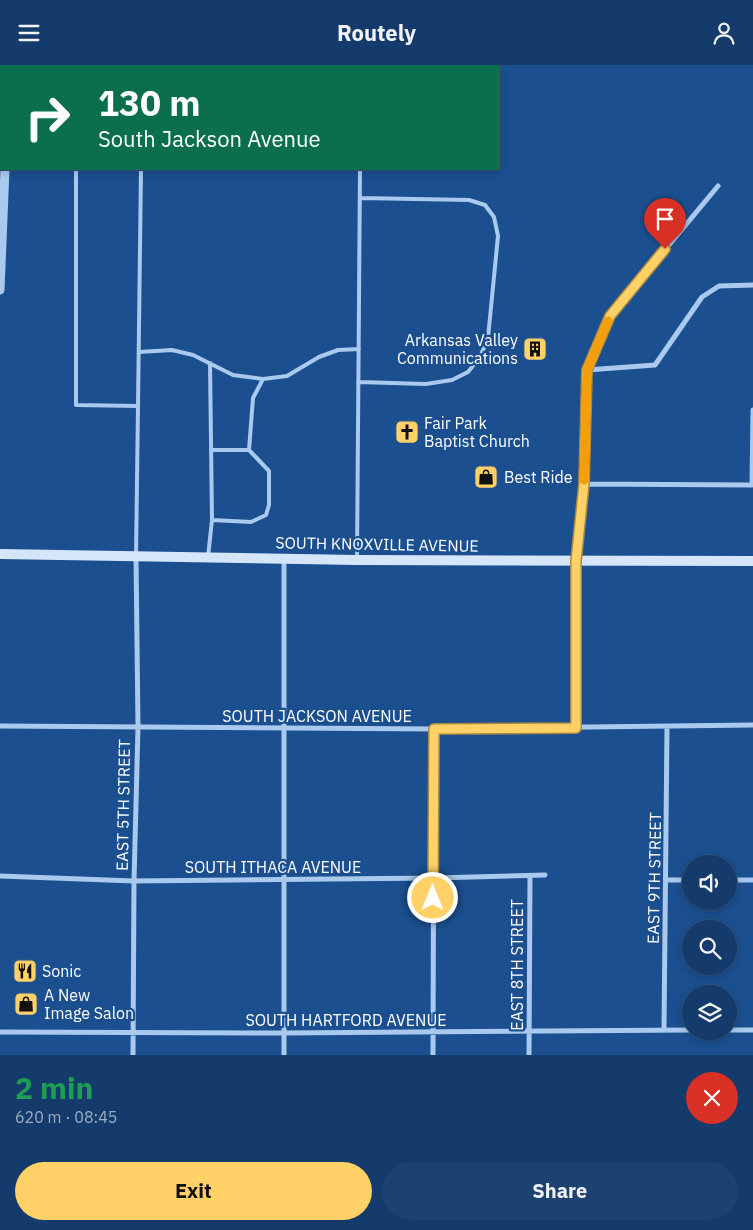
<!DOCTYPE html>
<meta charset="utf-8">
<style>
body{margin:0;font-family:"IBM Plex Sans",sans-serif;background:#1d4271;color:#f1f3f6;height:100vh;display:flex;flex-direction:column;font-size:19px;white-space:nowrap}
*{box-sizing:border-box;margin:0}
p{font-size:16px;color:#9dadc1}
.icon{flex:none;width:28px;height:28px;fill:none;stroke:currentColor;stroke-width:2;stroke-linecap:round;stroke-linejoin:round}
.map{position:relative;height:990px;overflow:hidden}
.details{display:flex;flex-direction:column;background:#143b6b;flex:1}
.details>*{flex:none}
.guide{position:absolute;left:0px;top:0px;width:500px;height:105px;box-shadow:0 2px 8px #0003,0 0 0 1px #33557e;background:#0b6e4f;color:#fff;overflow:hidden}
.tools{position:absolute;left:682px;top:790px;display:grid;gap:10px}
.tools a{display:grid;place-items:center;width:55px;height:55px;border-radius:50%;background:#143b6b;box-shadow:0 2px 8px #0003,0 0 0 1px #33557e;font-size:25px}
.pin{position:absolute;display:grid;place-items:center;width:42px;height:42px;color:#fff;margin:-51px -21px;border-radius:50% 50% 50% 0;rotate:-45deg;box-shadow:0 0 5px #0007}
.pin .icon{rotate:45deg}
.me{position:absolute;width:55px;margin:-28px;rotate:0deg;stroke-linejoin:round;filter:drop-shadow(0 0 4px #0008)}
.turn{display:flex;align-items:center;gap:18px;height:105px;padding:0 15px;font-size:22px}
.turn .icon{width:65px;height:65px;stroke-width:2.5}
.turn b{display:block;font-size:35px;line-height:42px}
.round{display:grid;place-items:center;flex:none;width:52px;height:52px;border-radius:26px;background:#1d4271}
.head{display:flex;align-items:center;justify-content:space-between;height:85px;padding:0 15px}
h1{font-size:30px;font-weight:700;line-height:38px;color:#1e9e55}
.button{display:flex;gap:10px;margin-top:auto;padding:10px 15px}
.button a{flex:1;height:58px;border-radius:30px;background:#ffd166;color:#111;font-size:20px;font-weight:700;line-height:58px;text-align:center}
.button a+a{background:#1d4271;color:#f1f3f6}
header{display:flex;justify-content:space-between;align-items:center;height:65px;padding:0 15px;background:#143b6b;font-size:22px;font-weight:700}
.map>svg:first-child{display:block}
</style>
<header><svg class="icon" aria-label="menu" viewBox="0 0 24 24"><path d="M4 6h16M4 12h16M4 18h16"/></svg>Routely<svg class="icon" aria-label="person" viewBox="0 0 24 24"><circle cx="12" cy="8" r="4"/><path d="M4 21q1-7 8-7t8 7"/></svg></header>
<div class="map">
<svg width="753" height="990" viewBox="0 0 753 990">
<rect width="100%" height="100%" fill="#1b4f8f"/>
<g fill="none" stroke-linecap="round" stroke-linejoin="round">
<path stroke="#a9c9ee" stroke-width="4" d="M 76,104 L 76,340 L 138,341 L 136,491
M 139,287 L 172,285 L 193,290 L 233,310 L 263,314 L 287,311 L 319,292 L 338,285 L 359,284
M 358,317 L 426,319 L 452,315 L 468,307 L 480,292 L 488,273 L 498,171 L 494,152 L 485,140 L 469,135 L 360,133
M 138,341 L 141,104
M 211,385 L 249,385 L 253,333 L 263,314
M 212,455 L 251,457 L 266,450 L 269,440 L 269,406 L 249,385
M 208,492 L 212,455 L 210,298
M 357,495 L 360,104"/>
<path stroke="#a9c9ee" stroke-width="5" d="M 587,305 L 655,300 L 702,232 L 719,221 L 753,220
M 584,419 L 752,420 L 753,345
M 0,661 L 434,664 L 753,660
M 576,663 L 576,496 L 584,419 L 587,305 L 610,251 L 718,121
M 0,811 L 134,816 L 433,813 L 545,810
M 666,815 L 691,815
M 729,815 L 753,815
M 664,965 L 667,662
M 729,965 L 753,965
M 0,967 L 284,968 L 691,965
M 133,990 L 134,816 L 138,662 L 136,491
M 284,990 L 284,493
M 433,990 L 434,664
M 529,990 L 530,811"/>
<path stroke="#a9c9ee" stroke-width="9" d="M 9,1 L 9,0
M 0,225 L 5,104"/>
<path stroke="#d6e6fa" stroke-width="10" d="M 0,489 L 357,495 L 753,496"/>
</g>
<g fill="none" stroke-linecap="round" stroke-linejoin="round">
<g stroke="#a68842" stroke-width="12">
<path id="route" d="M 433,833 L 434,664 L 576,663 L 576,496 L 584,419 L 587,305 L 610,251 L 665,184"/>
</g>
<use href="#route" stroke="#ffd166" stroke-width="9"/>
<path stroke="#f59e0b" stroke-width="9" d="M 584,415 L 587,305 L 608,256"/>
</g>
<defs>
<g id="building-square" transform="scale(1.25)"><rect x="-9" y="-9" width="18" height="18" rx="4" fill="#ffd166" stroke="#1b4f8f"/><path d="M-4-6H4V6H1V3H-1V6H-4ZM-2.5-4.3h1.7v1.8h-1.7ZM.8-4.3h1.7v1.8H.8ZM-2.5-1h1.7V.8h-1.7ZM.8-1h1.7V.8H.8Z" fill="#111"/></g>
<g id="church-square" transform="scale(1.25)"><rect x="-9" y="-9" width="18" height="18" rx="4" fill="#ffd166" stroke="#1b4f8f"/><path d="M-1.2-6h2.4v3.5h3.3v2.4h-3.3V6h-2.4V-.1h-3.3v-2.4h3.3Z" fill="#111"/></g>
<g id="shop-square" transform="scale(1.25)"><rect x="-9" y="-9" width="18" height="18" rx="4" fill="#ffd166" stroke="#1b4f8f"/><path d="M-5-2.5h2.3a2.7 3.5 0 0 1 5.4 0H5L5.5 6h-11ZM-1.5-2.5h3a1.5 2.3 0 0 0-3 0Z" fill="#111"/></g>
<g id="restaurant-square" transform="scale(1.25)"><rect x="-9" y="-9" width="18" height="18" rx="4" fill="#ffd166" stroke="#1b4f8f"/><path d="M-5-6h1v4h1v-4h1v4h1v-4h1v5L-1.5 .5V6h-2V.5L-5-1ZM5-6V6H3V1.5H1.5Q1.5-4 5-6Z" fill="#111"/></g>
</defs>
<g fill-rule="evenodd">
<use href="#building-square" x="535" y="284"/>
<use href="#church-square" x="407" y="367"/>
<use href="#shop-square" x="486" y="412"/>
<use href="#restaurant-square" x="25" y="906"/>
<use href="#shop-square" x="26" y="939"/>
</g>
<g text-anchor="middle" dominant-baseline="central" stroke-width="4.5" stroke-linejoin="round" paint-order="stroke">
<g font-size="16" fill="#fff" stroke="#1b4f8f" text-anchor="start">
<text x="518" y="275" text-anchor="end">Arkansas Valley<tspan x="518" dy="18">Communications</tspan></text>
<text x="424" y="358">Fair Park<tspan x="424" dy="18">Baptist Church</tspan></text>
<text x="504" y="412">Best Ride</text>
<text x="42" y="906">Sonic</text>
<text x="44" y="930">A New<tspan x="44" dy="18">Image Salon</tspan></text>
</g>
<g font-size="16" fill="#fff" stroke="#1b4f8f">
<text transform="translate(377 479) rotate(1)">SOUTH KNOXVILLE AVENUE</text>
<text x="317" y="651">SOUTH JACKSON AVENUE</text>
<text transform="translate(123 740) rotate(-89)">EAST 5TH STREET</text>
<text x="273" y="802">SOUTH ITHACA AVENUE</text>
<text transform="translate(654 813) rotate(-89)">EAST 9TH STREET</text>
<text transform="translate(517 900) rotate(-90)">EAST 8TH STREET</text>
<text x="346" y="955">SOUTH HARTFORD AVENUE</text>
</g>
</g>
</svg>
<div class="tools">
<a><svg class="icon" aria-label="sound" viewBox="0 0 24 24"><path d="M4 9h4l5-4v14l-5-4H4zM17 9q2 3 0 6"/></svg></a>
<a><svg class="icon" aria-label="search" viewBox="0 0 24 24"><circle cx="10" cy="10" r="6"/><path d="M15 15l6 6"/></svg></a>
<a><svg class="icon" aria-label="layers" viewBox="0 0 24 24"><path d="M12 4l9 5-9 5-9-5zM3 14l9 5 9-5"/></svg></a>
</div>
<div class="pin" style="left:665px;top:184px;background:#d93025"><svg class="icon" aria-label="arrive" viewBox="0 0 24 24"><path d="M6 21V4h12l-3 4 3 4H6"/></svg></div>
<svg class="me" style="left:433px;top:833px" viewBox="-20 -20 40 40"><circle r="17" fill="#ffd166" stroke="#fff" stroke-width="3"/><path d="M0-11L8 9 0 5-8 9z" fill="#fff"/></svg>
<div class="guide">
<div class="turn"><svg class="icon" aria-label="right" viewBox="0 0 24 24"><path d="M7 20v-9h11M14 6l5 5-5 5"/></svg><div><b>130 m</b>South Jackson Avenue</div></div>
</div>
</div>
<section class="details">
<div class="head"><div><h1>2 min</h1><p>620 m · 08:45</p></div><a class="round" style="background:#d93025;color:#fff"><svg class="icon" aria-label="close" viewBox="0 0 24 24"><path d="M6 6l12 12M18 6L6 18"/></svg></a></div>
<div class="button"><a>Exit</a><a>Share</a></div>
</section>
